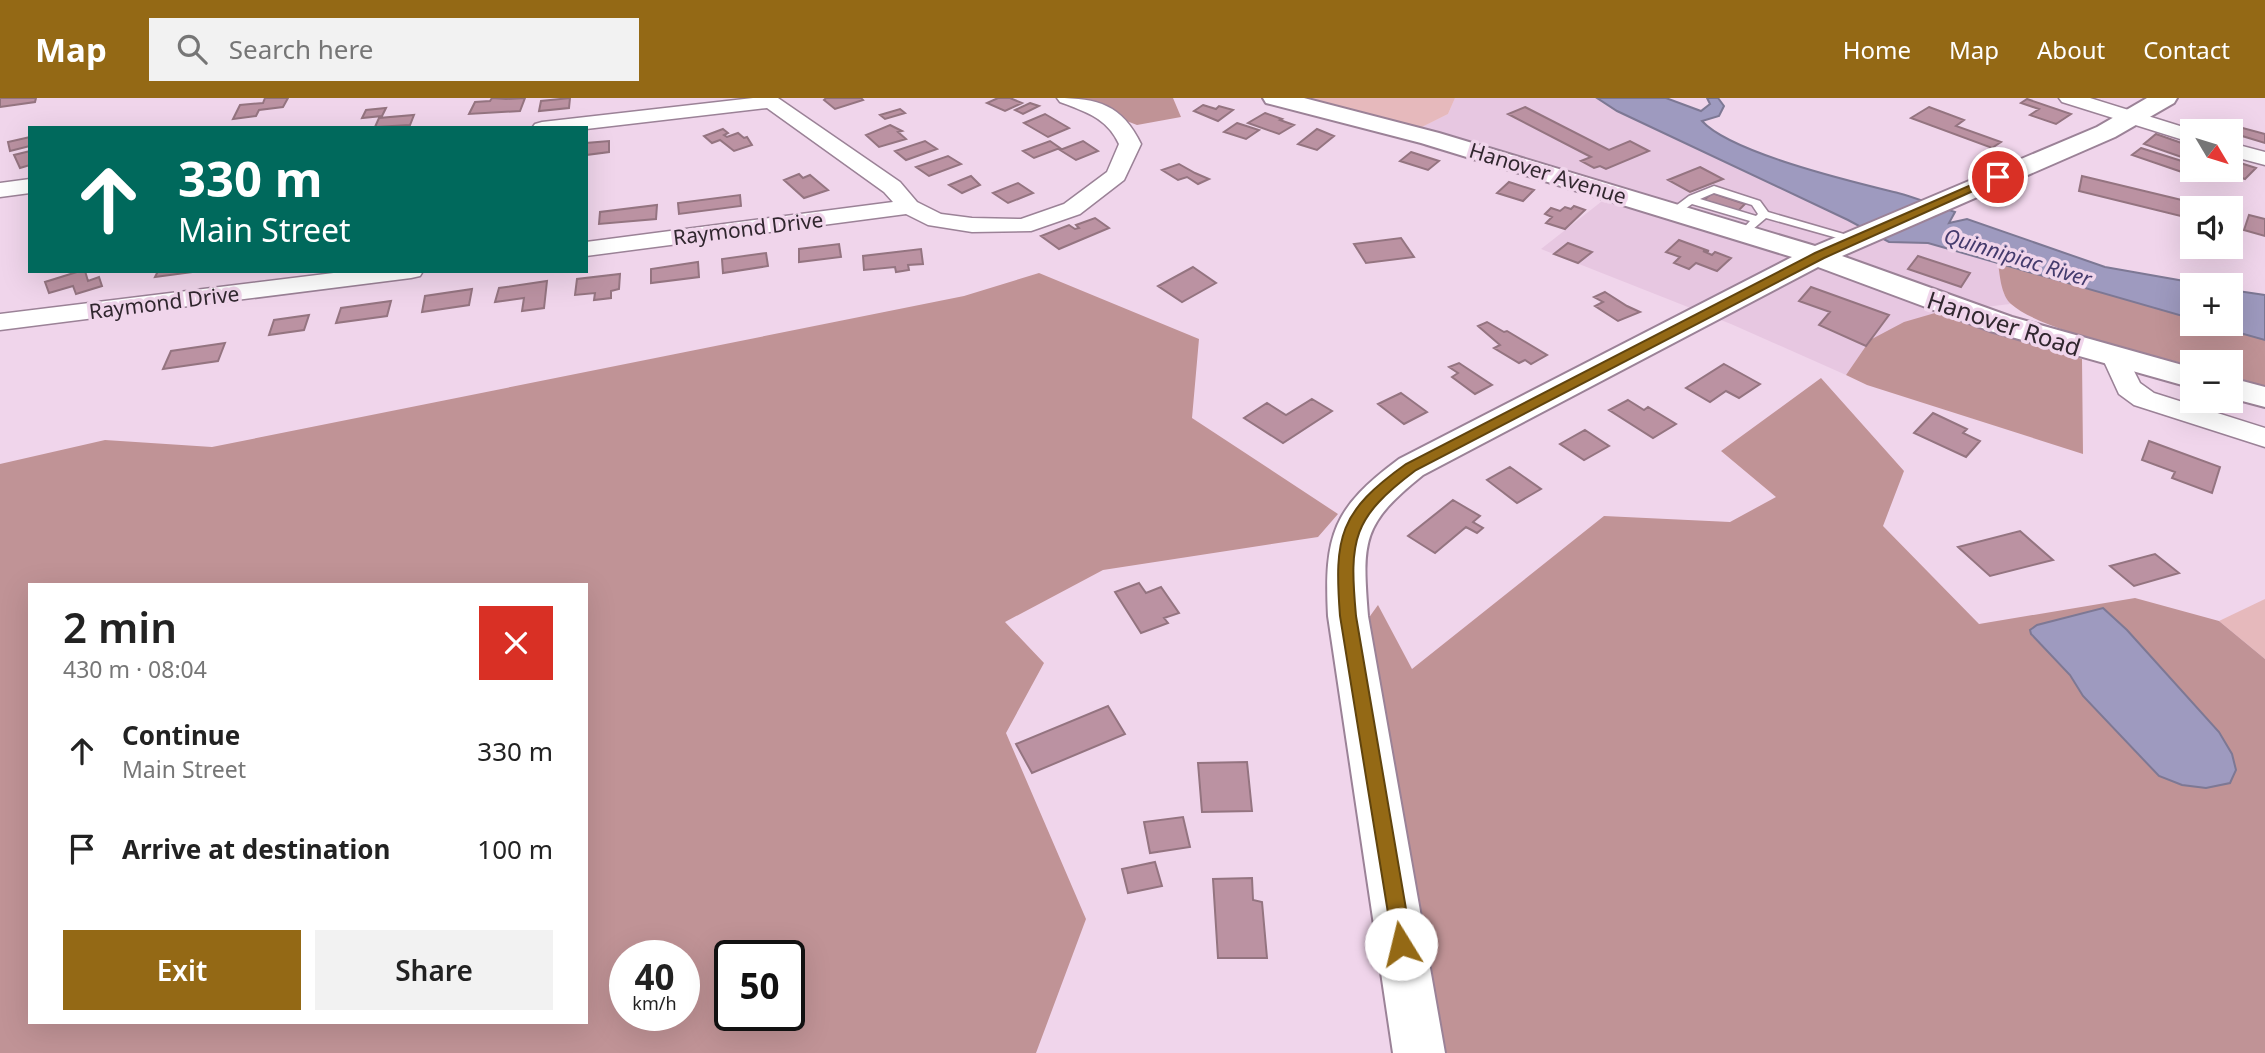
<!DOCTYPE html>
<meta charset="utf-8">
<style>
body{margin:0;font-family:"Noto Sans",sans-serif;background:#f2f2f2;color:#222;height:100vh;display:flex;flex-direction:column;font-size:26px;white-space:nowrap}
*{box-sizing:border-box;margin:0}
p{font-size:23px;color:#767676}
.icon{flex:none;width:38px;height:38px;fill:none;stroke:currentColor;stroke-width:2;stroke-linecap:round;stroke-linejoin:round}
.map{position:relative;flex:1;overflow:hidden}
.details{position:absolute;left:28px;top:485px;width:560px;height:441px;display:flex;flex-direction:column;background:#fff;border-radius:0px;box-shadow:0 7px 28px #0002}
.details>*{flex:none}
.hud{position:absolute;left:28px;top:28px;width:560px;height:147px;border-radius:0px;box-shadow:0 7px 28px #0002;background:#00695c;color:#fff;overflow:hidden}
.needle{width:46px;rotate:128deg}
.tools{position:absolute;left:2180px;top:21px;display:grid;gap:14px}
.tools a{display:grid;place-items:center;width:63px;height:63px;border-radius:0px;background:#fff;box-shadow:0 7px 28px #0002;font-size:35px}
.speed{position:absolute;left:609px;top:842px;display:flex;gap:14px;font-size:35px;font-weight:700;text-align:center}
.speed>*{display:grid;place-content:center;width:91px;height:91px;border-radius:50%;background:#fff;box-shadow:0 7px 28px #0002;line-height:1}
.speed small{font-size:18px;font-weight:400}
.speed .limit{border:4px solid #111;border-radius:10px;background:#fff;color:#111}
.pin{position:absolute;display:grid;place-items:center;width:60px;height:60px;color:#fff;margin:-30px;border:4px solid #fff;border-radius:50%;box-shadow:0 2px 7px #0007}
.me{position:absolute;width:77px;margin:-38px;rotate:351deg;stroke-linejoin:round;filter:drop-shadow(0 0 5px #0008)}
.turn{display:flex;align-items:center;gap:24px;height:147px;padding:0 35px;font-size:32px}
.turn .icon{width:91px;height:91px;stroke-width:2.5}
.turn b{display:block;font-size:49px;line-height:60px}
.round{display:grid;place-items:center;flex:none;width:74px;height:74px;border-radius:0px;background:#f2f2f2}
.headline{display:flex;align-items:center;justify-content:space-between;height:119px;padding:0 35px}
h1{font-size:42px;font-weight:600;line-height:52px}
.action{display:flex;gap:14px;margin-top:auto;padding:14px 35px}
.action a{flex:1;height:80px;border-radius:0px;background:#946915;color:#fff;font-size:28px;font-weight:600;line-height:80px;text-align:center}
.action a+a{background:#f2f2f2;color:#222}
ul{padding:0;list-style:none}
li{display:flex;align-items:center;gap:21px;height:98px;padding:0 35px}
li div{flex:1}
li b{display:block;font-size:26px}
li em{font-style:normal}
header{display:flex;align-items:center;gap:42px;box-sizing:border-box;height:98px;padding:0 35px;background:#946915;color:#fff}
header strong{font-size:33px}
nav{display:flex;gap:38px;margin-inline-start:auto;font-size:24px}
.search{width:490px;height:63px;background:#f2f2f2;display:flex;align-items:center;gap:18px;box-sizing:border-box;padding:0 24px;border-radius:0px;color:#767676;font-size:26px}
.map>svg:first-child{display:block}
</style>
<header>
<strong>Map</strong>
<div class="search"><svg class="icon" aria-label="search" viewBox="0 0 24 24"><circle cx="10" cy="10" r="6"/><path d="M15 15l6 6"/></svg>Search here</div>
<nav><a>Home</a><a>Map</a><a>About</a><a>Contact</a></nav>
</header>
<div class="map">
<svg width="2265" height="955" viewBox="0 0 2265 955">
<rect width="100%" height="100%" fill="#f0d5eb"/>
<path fill="#e7c7e1" d="M 1455,0 L 1597,0 L 1617,13 L 1848,122 L 1889,144 L 1928,145 L 1998,165 L 2004,196 L 2010,206 L 1935,215 L 1870,242 L 1846,277 L 1731,226 L 1541,151 L 1606,100 L 1425,49 L 1418,31 L 1448,16 Z"/>
<path fill="#e6b9bc" d="M 1303,0 L 1455,0 L 1448,16 L 1418,31 Z
M 2265,501 L 2265,561 L 2219,523 Z"/>
<path fill="#c09396" fill-rule="evenodd" d="M 1067,0 L 1173,0 L 1181,19 L 1137,27 Z
M 1998,165 L 2193,221 L 2193,226 L 2208,226 L 2265,242 L 2265,288 L 2231,278 L 2231,264 L 2193,264 L 2193,268 C 2151,256 2041,233 2011,206 C 2001,197 2000,178 1998,165 Z
M 1039,175 L 1199,241 L 1192,320 L 1338,416 L 1318,439 L 1103,472 L 1005,524 L 1044,565 L 1006,635 L 1086,821 L 1036,955 L 0,955 L 0,366 L 105,342 L 212,349 L 964,198 ZM 586,486 L 586,924 L 30,924 L 30,486 ZM 625,858 L 684,858 L 684,917 L 625,917 ZM 730,858 L 789,858 L 789,917 L 730,917 Z
M 1935,215 L 2082,261 L 2083,356 L 1867,287 L 1846,277 L 1870,242 L 1904,224 Z
M 1821,280 L 1904,373 L 1883,428 L 1979,526 L 2135,500 L 2219,523 L 2265,561 L 2265,955 L 1444,955 L 1365,525 L 1378,507 L 1412,571 L 1604,418 L 1730,424 L 1776,399 L 1721,353 ZM 2103,510 L 2146,665 L 2083,598 L 2070,577 L 2031,537 L 2030,532 L 2037,527 Z"/>
<path fill="#9e9abf" stroke="#7d7894" stroke-width="2" d="M 1597,0 L 1666,0 L 1701,13 L 1710,6 L 1707,0 L 1718,0 L 1724,8 L 1719,18 L 1702,23 C 1731,55 1853,84 1898,95 C 1917,100 1936,108 1955,114 L 1949,125 L 1967,121 L 2105,169 L 2207,187 L 2193,187 L 2193,221 L 1928,145 L 1889,144 L 1848,122 L 1617,13 Z
M 2231,192 L 2265,197 L 2265,242 L 2208,226 L 2231,226 Z
M 2103,510 L 2127,532 L 2219,634 L 2232,656 L 2236,672 L 2230,685 L 2206,690 L 2182,687 L 2159,678 L 2083,598 L 2070,577 L 2031,536 L 2030,532 L 2037,527 Z"/>
<path fill="#bb92a2" stroke="#947480" stroke-width="2" d="M 36,0 L 35,4 L 0,9 L 0,0 Z
M 265,0 L 288,0 L 283,9 L 259,12 L 256,18 L 233,21 L 240,7 L 263,5 Z
M 492,0 L 506,1 L 525,0 L 520,13 L 469,16 L 475,4 L 490,3 Z
M 570,0 L 569,10 L 539,13 L 541,3 Z
M 826,0 L 861,0 L 863,2 L 835,11 L 824,2 Z
M 998,0 L 1010,0 L 1022,5 L 1005,13 L 987,5 Z
M 2027,1 L 2071,16 L 2056,26 L 2030,17 L 2039,11 L 2021,5 Z
M 1030,5 L 1039,8 L 1023,16 L 1015,12 Z
M 1203,7 L 1216,11 L 1219,8 L 1233,12 L 1218,23 L 1194,13 Z
M 1525,9 L 1609,52 L 1630,43 L 1649,53 L 1606,71 L 1600,68 L 1594,70 L 1581,63 L 1591,59 L 1508,16 Z
M 1929,9 L 1964,22 L 1956,28 L 2001,44 L 1992,50 L 1911,20 Z
M 386,10 L 382,18 L 362,20 L 366,12 Z
M 900,11 L 905,15 L 885,21 L 880,17 Z
M 1265,15 L 1282,21 L 1280,22 L 1294,27 L 1279,36 L 1248,25 Z
M 1045,16 L 1069,30 L 1048,39 L 1024,25 Z
M 414,17 L 410,27 L 375,29 L 379,20 Z
M 2213,22 L 2265,36 L 2265,45 L 2242,38 L 2239,41 L 2231,39 L 2231,33 L 2218,33 L 2205,29 Z
M 1237,25 L 1259,32 L 1246,41 L 1224,34 Z
M 890,27 L 902,33 L 898,34 L 906,41 L 879,49 L 866,37 Z
M 723,31 L 728,35 L 724,37 L 727,39 L 738,35 L 744,40 L 747,39 L 752,47 L 734,53 L 720,42 L 712,45 L 704,38 Z
M 1317,31 L 1334,38 L 1317,52 L 1298,46 Z
M 2156,36 L 2193,49 L 2193,63 L 2144,46 Z
M 30,39 L 30,48 L 10,53 L 8,44 Z
M 609,43 L 609,54 L 586,57 L 586,45 Z
M 925,43 L 937,51 L 906,62 L 895,53 Z
M 1050,43 L 1060,50 L 1034,60 L 1023,53 Z
M 1083,43 L 1098,53 L 1076,62 L 1060,52 Z
M 2141,50 L 2191,66 L 2182,74 L 2132,57 Z
M 30,53 L 30,67 L 20,70 L 14,57 Z
M 1411,54 L 1439,63 L 1428,72 L 1400,63 Z
M 948,58 L 961,66 L 929,78 L 916,69 Z
M 2231,62 L 2256,70 L 2245,81 L 2218,72 L 2231,72 Z
M 1179,66 L 1195,75 L 1209,81 L 1198,86 L 1187,79 L 1178,82 L 1162,72 Z
M 1700,69 L 1723,81 L 1690,94 L 1668,82 Z
M 799,76 L 803,80 L 810,77 L 828,92 L 804,100 L 784,82 Z
M 971,78 L 980,87 L 962,95 L 949,87 Z
M 2082,78 L 2215,110 L 2193,110 L 2193,121 L 2079,93 Z
M 1509,84 L 1534,92 L 1523,103 L 1497,95 Z
M 1018,85 L 1033,95 L 1008,105 L 993,95 Z
M 1712,95 L 1745,106 L 1736,115 L 1703,103 Z
M 740,97 L 741,108 L 679,116 L 678,105 Z
M 657,107 L 656,121 L 599,126 L 600,114 Z
M 1574,108 L 1585,112 L 1565,131 L 1546,125 L 1552,119 L 1545,116 L 1551,110 L 1560,113 L 1565,109 L 1571,111 Z
M 2249,117 L 2265,121 L 2265,138 L 2244,132 Z
M 1095,120 L 1109,130 L 1059,151 L 1041,138 L 1069,127 L 1075,131 L 1079,130 L 1076,127 Z
M 1401,140 L 1414,159 L 1366,165 L 1354,146 Z
M 1679,142 L 1709,153 L 1703,153 L 1712,157 L 1715,154 L 1731,160 L 1717,173 L 1696,165 L 1689,171 L 1674,165 L 1680,159 L 1666,154 Z
M 1568,145 L 1592,154 L 1578,165 L 1554,156 Z
M 839,146 L 841,159 L 799,164 L 799,151 Z
M 921,151 L 923,166 L 908,167 L 909,172 L 896,174 L 895,169 L 864,172 L 863,158 Z
M 766,155 L 768,168 L 723,175 L 722,161 Z
M 1918,158 L 1970,175 L 1961,189 L 1908,171 Z
M 698,164 L 699,179 L 651,185 L 651,171 Z
M 1193,169 L 1216,185 L 1182,204 L 1158,188 Z
M 80,173 L 85,173 L 88,183 L 99,179 L 102,188 L 76,196 L 73,188 L 49,195 L 45,184 Z
M 158,173 L 200,173 L 155,179 Z
M 620,176 L 619,191 L 611,193 L 611,200 L 594,202 L 595,195 L 575,197 L 577,181 Z
M 547,183 L 544,210 L 522,213 L 524,200 L 495,204 L 499,190 Z
M 1811,189 L 1889,217 L 1866,248 L 1819,227 L 1830,214 L 1799,203 Z
M 472,191 L 469,207 L 422,214 L 425,198 Z
M 1605,194 L 1627,208 L 1640,214 L 1618,223 L 1595,208 L 1603,204 L 1594,199 Z
M 391,203 L 387,218 L 336,225 L 341,210 Z
M 309,217 L 304,232 L 269,237 L 274,222 Z
M 1487,224 L 1504,234 L 1507,233 L 1547,257 L 1531,266 L 1525,262 L 1519,265 L 1494,250 L 1500,247 L 1478,228 Z
M 225,245 L 218,263 L 163,271 L 171,253 Z
M 1459,265 L 1492,287 L 1475,296 L 1452,279 L 1458,275 L 1449,269 Z
M 1724,266 L 1760,286 L 1739,300 L 1726,293 L 1710,304 L 1686,290 Z
M 1401,295 L 1427,314 L 1404,326 L 1378,306 Z
M 1312,301 L 1332,313 L 1283,345 L 1244,320 L 1267,305 L 1286,317 Z
M 1628,302 L 1644,312 L 1648,309 L 1676,326 L 1653,340 L 1609,312 Z
M 1933,315 L 1967,331 L 1963,335 L 1980,343 L 1966,359 L 1914,335 Z
M 1585,332 L 1609,348 L 1584,362 L 1560,346 Z
M 2149,343 L 2220,369 L 2212,395 L 2172,380 L 2175,374 L 2142,362 Z
M 1510,369 L 1541,391 L 1517,405 L 1487,382 Z
M 1453,402 L 1480,418 L 1473,424 L 1483,430 L 1477,435 L 1466,429 L 1435,455 L 1408,438 Z
M 2020,433 L 2053,462 L 1990,478 L 1958,449 Z
M 2155,456 L 2179,475 L 2134,488 L 2110,468 Z
M 1139,485 L 1146,495 L 1161,489 L 1179,515 L 1164,520 L 1168,525 L 1141,535 L 1115,494 Z
M 1108,608 L 1125,636 L 1032,675 L 1016,646 Z
M 1247,664 L 1252,713 L 1202,714 L 1198,665 Z
M 1183,719 L 1190,749 L 1150,755 L 1144,724 Z
M 1155,764 L 1162,788 L 1128,795 L 1122,771 Z
M 1252,780 L 1253,802 L 1262,804 L 1267,860 L 1218,860 L 1213,781 Z"/>
<g fill="none" stroke-linecap="round" stroke-linejoin="round">
<g stroke="#9b8297" stroke-width="3">
<path id="lane" d="M 1714,88 L 1760,103 L 1768,114 L 1861,141 L 1855,145 L 1766,120 L 1746,137 L 1740,134 L 1750,123 L 1692,106 L 1679,115 L 1669,113 L 1689,98 ZM 1714,95 L 1752,107 L 1758,116 L 1756,118 L 1700,101 Z"/>
</g>
<g stroke="#9b8297" stroke-width="3">
<path id="street" d="M 753,0 L 778,0 L 900,84 L 917,104 L 941,116 L 972,120 L 1021,121 L 1064,106 L 1107,74 L 1119,46 C 1107,20 1086,14 1060,4 L 1057,0 C 1098,0 1122,7 1141,46 L 1124,82 L 1080,116 L 1031,133 L 972,134 L 928,127 L 906,116 L 586,158 L 586,144 L 893,104 L 884,94 L 767,10 L 586,31 L 532,30 L 535,26 L 542,24 Z
M 2059,0 L 2090,0 L 2196,33 L 2193,33 L 2193,45 L 2062,4 Z
M 2231,45 L 2265,54 L 2265,67 L 2231,58 Z
M 30,81 L 30,95 L 0,99 L 0,85 Z
M 350,173 L 423,173 L 420,178 L 411,180 L 0,232 L 0,216 Z
M 2115,251 L 2124,253 L 2140,285 L 2154,295 L 2265,330 L 2265,349 L 2134,307 L 2119,296 L 2102,259 L 2106,253 Z"/>
</g>
<g stroke="#9b8297" stroke-width="4">
<path id="secondary" d="M 1263,0 L 1304,0 L 1439,35 L 1815,148 L 2097,29 L 2147,0 L 2177,0 L 2174,5 L 2115,39 L 1842,158 L 2012,219 L 2193,270 L 2193,290 L 1990,233 L 1818,169 L 1423,377 C 1362,426 1362,442 1368,518 L 1445,955 L 1393,955 L 1328,518 C 1324,437 1333,410 1399,361 L 1792,159 L 1421,45 L 1266,5 Z
M 2231,280 L 2265,289 L 2265,309 L 2231,300 Z"/>
</g>
<use href="#lane" fill="#fff" fill-rule="evenodd"/>
<use href="#street" fill="#fff" fill-rule="evenodd"/>
<use href="#secondary" fill="#fff" fill-rule="evenodd"/>
</g>
<path fill="#946915" stroke="#60440e" stroke-width="2" d="M 1994,77 L 2004,79 L 1824,160 L 1416,372 C 1352,420 1349,441 1356,518 L 1412,846 L 1409,852 L 1401,855 L 1394,852 L 1340,518 C 1334,438 1339,414 1406,366 L 1815,155 Z"/>
<g text-anchor="middle" dominant-baseline="central" stroke-width="7" stroke-linejoin="round" paint-order="stroke">
<g font-size="21" fill="#31272f" stroke="#f0d5eb">
<text transform="translate(1548 75) rotate(17)">Hanover Avenue</text>
<text transform="translate(748 130) rotate(-7)">Raymond Drive</text>
<text transform="translate(164 204) rotate(-7)">Raymond Drive</text>
</g>
<g font-size="21" font-style="italic" fill="#443b6d" stroke="#f0d5eb">
<text transform="translate(2018 159) rotate(17)">Quinnipiac River</text>
</g>
<g font-size="24" fill="#31272f" stroke="#f0d5eb">
<text transform="translate(2004 225) rotate(18)">Hanover Road</text>
</g>
</g>
</svg>
<div class="tools">
<a><svg class="needle" viewBox="-14 -14 28 28"><path d="M0-13l5 13h-10z" fill="#e53935"/><path d="M0 13l5-13h-10z" fill="#767676"/></svg></a>
<a><svg class="icon" aria-label="sound" viewBox="0 0 24 24"><path d="M4 9h4l5-4v14l-5-4H4zM17 9q2 3 0 6"/></svg></a>
<a>+</a>
<a>−</a>
</div>
<div class="speed"><div>40<small>km/h</small></div><div class="limit">50</div></div>
<div class="pin" style="left:1998px;top:79px;background:#d93025"><svg class="icon" aria-label="arrive" viewBox="0 0 24 24"><path d="M6 21V4h12l-3 4 3 4H6"/></svg></div>
<svg class="me" style="left:1401px;top:846px" viewBox="-20 -20 40 40"><circle r="19" fill="#fff"/><path d="M0-13L10 11 0 6-10 11z" fill="#946915"/></svg>
<div class="hud">
<div class="turn"><svg class="icon" aria-label="ahead" viewBox="0 0 24 24"><path d="M12 20V5M6 11l6-6 6 6"/></svg><div><b>330 m</b>Main Street</div></div>
</div>
<section class="details">
<div class="headline"><div><h1>2 min</h1><p>430 m · 08:04</p></div><a class="round" style="background:#d93025;color:#fff"><svg class="icon" aria-label="close" viewBox="0 0 24 24"><path d="M6 6l12 12M18 6L6 18"/></svg></a></div>
<ul>
<li><svg class="icon" aria-label="ahead" viewBox="0 0 24 24"><path d="M12 20V5M6 11l6-6 6 6"/></svg><div><b>Continue</b><p>Main Street</p></div><em>330 m</em></li>
<li><svg class="icon" aria-label="arrive" viewBox="0 0 24 24"><path d="M6 21V4h12l-3 4 3 4H6"/></svg><div><b>Arrive at destination</b></div><em>100 m</em></li>
</ul>
<div class="action"><a>Exit</a><a>Share</a></div>
</section>
</div>
